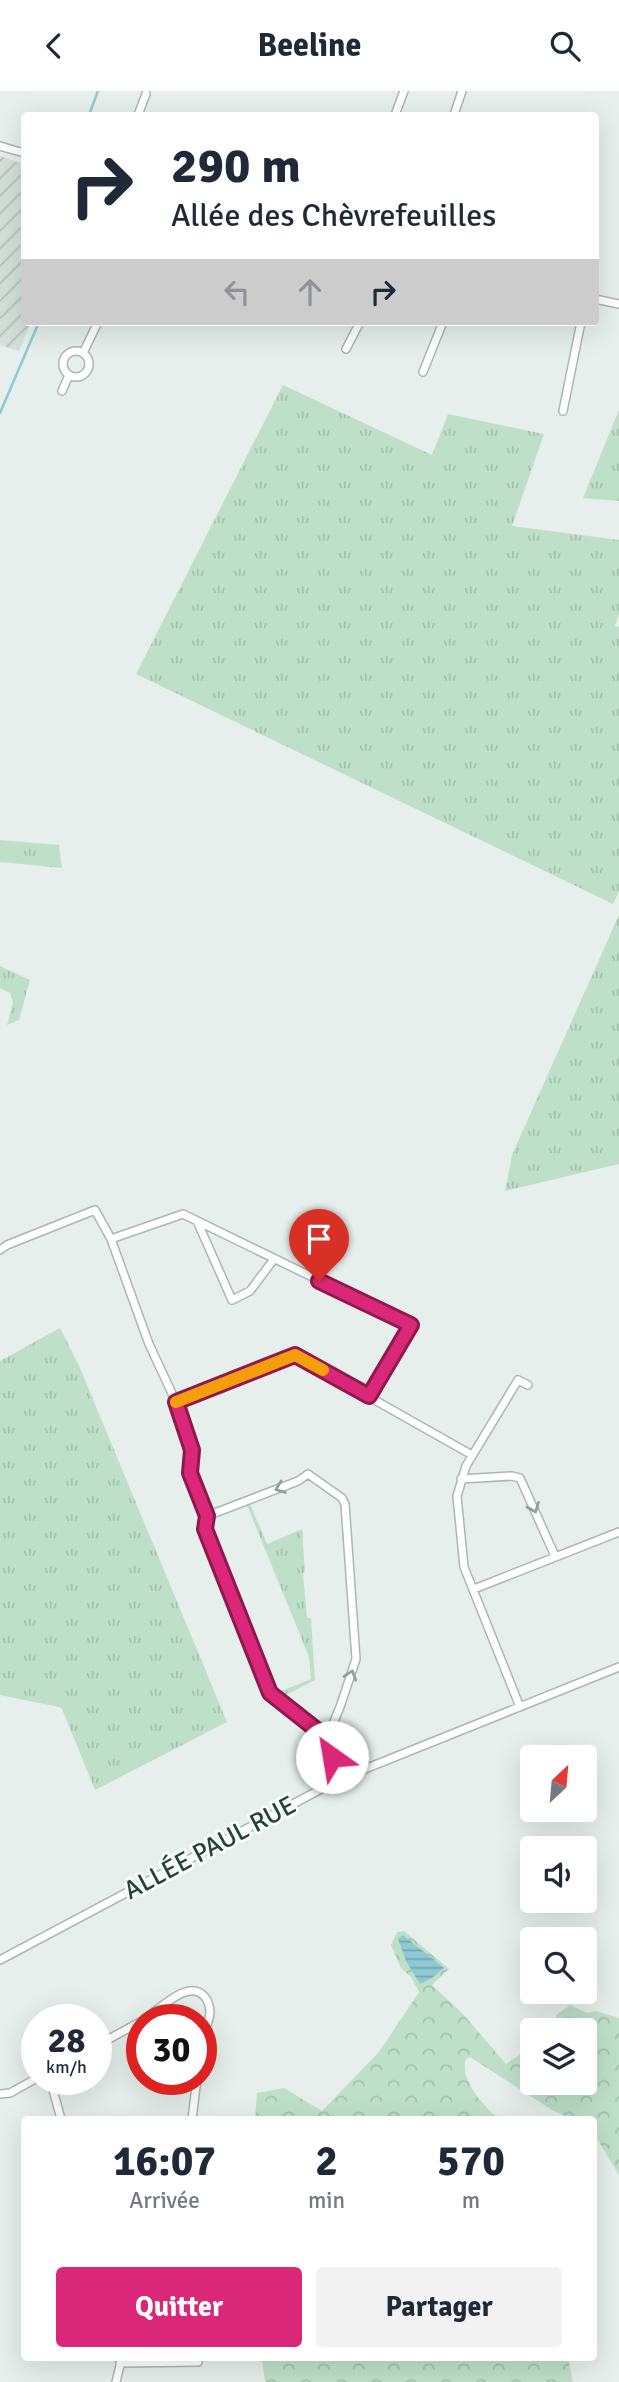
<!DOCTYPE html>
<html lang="fr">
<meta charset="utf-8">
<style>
body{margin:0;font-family:Signika,sans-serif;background:#f2f2f3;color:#1f2937;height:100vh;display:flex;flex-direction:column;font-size:26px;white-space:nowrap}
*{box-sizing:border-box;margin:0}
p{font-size:23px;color:#747a83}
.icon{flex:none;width:38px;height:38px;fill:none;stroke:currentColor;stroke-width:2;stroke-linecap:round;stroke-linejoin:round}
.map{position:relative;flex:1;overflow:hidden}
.drawer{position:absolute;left:21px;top:2025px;width:576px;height:245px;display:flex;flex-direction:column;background:#fff;border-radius:7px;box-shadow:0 7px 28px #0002}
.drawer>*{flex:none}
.hud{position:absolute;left:21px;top:21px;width:578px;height:214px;border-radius:7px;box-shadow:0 7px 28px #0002;background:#fff;color:#1f2937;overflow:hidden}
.needle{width:46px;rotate:26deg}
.buttons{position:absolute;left:520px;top:1654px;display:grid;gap:14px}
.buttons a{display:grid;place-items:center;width:77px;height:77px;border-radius:7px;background:#fff;box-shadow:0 7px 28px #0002;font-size:35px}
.speed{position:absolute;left:21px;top:1913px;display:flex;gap:14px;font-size:35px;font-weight:700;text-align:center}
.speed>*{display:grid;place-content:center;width:91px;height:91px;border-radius:50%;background:#fff;box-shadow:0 7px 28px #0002;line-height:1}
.speed small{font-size:18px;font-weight:400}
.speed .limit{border:10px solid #d22;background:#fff;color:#111}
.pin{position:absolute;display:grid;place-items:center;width:60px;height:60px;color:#fff;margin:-72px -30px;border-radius:50% 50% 50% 0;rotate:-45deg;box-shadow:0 0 7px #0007}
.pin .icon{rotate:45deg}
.me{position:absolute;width:77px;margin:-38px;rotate:328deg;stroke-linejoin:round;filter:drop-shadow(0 0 5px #0008)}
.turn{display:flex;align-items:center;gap:24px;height:147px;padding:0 35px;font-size:32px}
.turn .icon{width:91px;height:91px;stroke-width:2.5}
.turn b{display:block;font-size:49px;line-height:60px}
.lanes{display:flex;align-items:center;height:66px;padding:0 35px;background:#0003;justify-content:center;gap:35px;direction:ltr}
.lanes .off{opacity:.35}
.eta{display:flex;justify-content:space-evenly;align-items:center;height:119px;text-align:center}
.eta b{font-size:42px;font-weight:800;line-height:49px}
.primary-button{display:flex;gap:14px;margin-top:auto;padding:14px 35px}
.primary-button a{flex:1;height:80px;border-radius:7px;background:#db2777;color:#fff;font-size:28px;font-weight:800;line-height:80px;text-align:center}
.primary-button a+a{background:#f2f2f3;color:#1f2937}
header{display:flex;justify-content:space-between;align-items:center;height:91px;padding:0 35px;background:#fff;font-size:32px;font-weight:800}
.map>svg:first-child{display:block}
</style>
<header><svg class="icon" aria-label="back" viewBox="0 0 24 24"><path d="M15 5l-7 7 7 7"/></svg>Beeline<svg class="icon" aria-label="search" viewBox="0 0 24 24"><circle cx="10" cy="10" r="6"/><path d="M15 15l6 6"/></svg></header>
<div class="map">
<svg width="619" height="2291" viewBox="0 0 619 2291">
<defs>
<pattern id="industrial-furrows" width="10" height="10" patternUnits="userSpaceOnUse" patternTransform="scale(1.75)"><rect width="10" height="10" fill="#d4dfda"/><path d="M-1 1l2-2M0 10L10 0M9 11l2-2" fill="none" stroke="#b6c1bc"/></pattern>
<pattern id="grass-tufts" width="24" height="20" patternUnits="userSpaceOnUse" patternTransform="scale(1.75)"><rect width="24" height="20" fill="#bfe0c8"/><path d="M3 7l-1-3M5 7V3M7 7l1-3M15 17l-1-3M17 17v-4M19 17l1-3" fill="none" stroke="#a4c1ad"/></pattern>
<pattern id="forest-crowns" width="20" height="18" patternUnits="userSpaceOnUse" patternTransform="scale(1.75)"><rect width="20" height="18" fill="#bfe0c8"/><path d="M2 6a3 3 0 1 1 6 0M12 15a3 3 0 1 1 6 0" fill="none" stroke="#a4c1ad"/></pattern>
<pattern id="water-rules" width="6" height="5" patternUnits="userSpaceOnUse" patternTransform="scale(1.75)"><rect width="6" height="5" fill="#8ec9d4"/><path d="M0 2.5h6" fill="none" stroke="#74a5ad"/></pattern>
</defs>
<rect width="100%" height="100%" fill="#e6efeb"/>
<path fill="url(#industrial-furrows)" d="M 0,65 L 24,73 L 24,231 L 31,231 L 19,260 L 0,254 Z"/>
<path fill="url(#grass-tufts)" d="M 283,294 L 432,364 L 448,323 L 544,343 L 512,435 L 619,449 L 619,523 L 615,535 L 619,536 L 619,800 L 613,813 L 136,583 Z
M 619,319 L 619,410 L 583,407 Z
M 0,749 L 59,754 L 62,777 L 0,771 Z
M 619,824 L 619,1073 L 505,1100 L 512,1064 Z
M 0,875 L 30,889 L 19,929 L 7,934 L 13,911 L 10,902 L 0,897 Z
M 60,1237 L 80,1277 L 227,1631 L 95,1699 L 62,1618 L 59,1616 L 0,1604 L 0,1270 Z
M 250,1413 L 267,1453 L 302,1438 L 305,1481 L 303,1482 L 307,1527 L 311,1527 L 315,1589 L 284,1605 L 279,1601 L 311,1588 L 309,1566 L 247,1414 Z"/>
<path fill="url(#forest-crowns)" d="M 404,1840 L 449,1878 L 432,1894 L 463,1923 L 506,1973 L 532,1955 L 532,1992 L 584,1992 L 584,1939 L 554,1939 L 556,1937 L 556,1924 L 570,1914 L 587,1922 L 596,1920 L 619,1927 L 619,2084 L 593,2041 L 593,2028 L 572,2028 L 552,2019 L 470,1966 L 466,1968 C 459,1989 484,2014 498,2028 L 255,2028 L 257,2002 L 284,1997 L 322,2020 L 379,1961 L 419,1901 L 411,1886 L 401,1877 L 391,1854 L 397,1841 Z
M 254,2266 L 568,2266 L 573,2291 L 265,2291 L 262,2268 Z"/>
<path fill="url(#water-rules)" d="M 403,1844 L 444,1877 L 432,1887 L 420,1893 L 406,1870 L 398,1848 Z"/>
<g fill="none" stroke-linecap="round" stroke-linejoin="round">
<path stroke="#8ec9d4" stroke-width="2.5" d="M 89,24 L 98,0
M 0,322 L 39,231"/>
<g stroke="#a8b8b2" stroke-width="10">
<path id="street" d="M 138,24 L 146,3
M 395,24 L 404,0
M 454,24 L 462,0
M 0,55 L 24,62
M 595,208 L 619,213
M 346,258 L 360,231
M63 273a13 13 0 1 1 26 0a13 13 0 1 1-26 0Z
M 83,262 L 98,231
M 423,281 L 443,231
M 62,300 L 69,284
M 563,320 L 581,231
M 197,1130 L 232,1209 L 250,1200 L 274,1168
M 111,1148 L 183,1123 L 411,1234 L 369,1305
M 0,1159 L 7,1154 L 95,1119 L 111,1148 L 149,1253 L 176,1311 L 192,1359 L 190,1382 L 207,1425 L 205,1438 L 270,1602 L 327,1647 L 340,1688
M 176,1311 L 295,1264 L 472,1364
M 461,1388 L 512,1385 L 520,1387 L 555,1465
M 207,1425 L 298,1390 L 308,1383 L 342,1407 L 345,1413 L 356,1568 L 340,1616 L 327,1647
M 474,1498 L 619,1441
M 520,1616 L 464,1476 L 457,1405 L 466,1375 L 518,1289 L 528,1294
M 0,1869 L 340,1688 L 619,1576
M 144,1928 C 159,1920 188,1886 205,1906 C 208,1910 210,1917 210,1922 C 209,1932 203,1943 201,1953
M 96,1955 L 142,1930
M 50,1988 L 61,2028
M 0,2003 L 10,2002 L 37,1987
M 192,2028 L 197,1988
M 120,2272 L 198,2271 L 199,2266
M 116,2291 L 122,2266"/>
</g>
<use href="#street" stroke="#fff" stroke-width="7"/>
</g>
<defs><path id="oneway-chevron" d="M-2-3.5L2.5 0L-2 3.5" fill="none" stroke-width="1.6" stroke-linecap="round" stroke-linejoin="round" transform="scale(1.75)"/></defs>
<g stroke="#92a09c">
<use href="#oneway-chevron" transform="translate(280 1397) rotate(159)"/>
<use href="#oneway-chevron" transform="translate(534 1417) rotate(68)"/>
<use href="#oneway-chevron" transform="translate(351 1584) rotate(-72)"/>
</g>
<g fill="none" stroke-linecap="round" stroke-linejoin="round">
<g stroke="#8e194d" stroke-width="18">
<path id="route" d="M 319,1190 L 411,1234 L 369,1305 L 295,1264 L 176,1311 L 192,1359 L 190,1382 L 207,1425 L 205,1438 L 270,1602 L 327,1647 L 332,1666"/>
</g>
<use href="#route" stroke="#db2777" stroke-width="12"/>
<path stroke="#f59e0b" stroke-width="12" d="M 176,1311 L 295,1264 L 323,1279"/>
</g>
<g text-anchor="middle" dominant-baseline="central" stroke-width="6" stroke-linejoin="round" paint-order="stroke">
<g font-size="26" fill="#24423a" stroke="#f7fbf9">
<text transform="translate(210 1757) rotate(-28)">ALLÉE PAUL RUE</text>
</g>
</g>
</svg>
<div class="buttons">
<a><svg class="needle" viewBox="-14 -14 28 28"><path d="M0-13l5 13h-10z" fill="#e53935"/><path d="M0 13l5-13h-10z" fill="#747a83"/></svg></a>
<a><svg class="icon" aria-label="sound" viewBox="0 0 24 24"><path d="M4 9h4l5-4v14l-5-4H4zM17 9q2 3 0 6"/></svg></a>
<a><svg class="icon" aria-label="search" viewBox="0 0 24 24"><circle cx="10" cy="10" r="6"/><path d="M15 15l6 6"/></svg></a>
<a><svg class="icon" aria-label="layers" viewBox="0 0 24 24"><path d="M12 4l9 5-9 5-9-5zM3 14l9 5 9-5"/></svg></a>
</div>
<div class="speed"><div>28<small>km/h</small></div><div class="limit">30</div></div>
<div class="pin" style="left:319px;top:1190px;background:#d93025"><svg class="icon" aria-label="arrive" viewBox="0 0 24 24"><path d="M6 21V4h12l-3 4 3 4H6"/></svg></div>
<svg class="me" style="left:332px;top:1666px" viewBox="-20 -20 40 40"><circle r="19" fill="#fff"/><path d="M0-13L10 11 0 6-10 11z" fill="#db2777"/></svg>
<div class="hud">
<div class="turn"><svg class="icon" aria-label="right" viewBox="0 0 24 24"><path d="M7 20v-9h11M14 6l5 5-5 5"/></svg><div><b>290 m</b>Allée des Chèvrefeuilles</div></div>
<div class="lanes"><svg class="icon off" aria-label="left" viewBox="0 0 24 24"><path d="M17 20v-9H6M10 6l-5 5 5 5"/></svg><svg class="icon off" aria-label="ahead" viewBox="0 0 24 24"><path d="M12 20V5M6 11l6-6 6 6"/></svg><svg class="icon" aria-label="right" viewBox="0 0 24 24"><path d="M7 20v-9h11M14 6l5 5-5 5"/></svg></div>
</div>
<section class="drawer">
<div class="eta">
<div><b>16:07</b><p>Arrivée</p></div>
<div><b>2</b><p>min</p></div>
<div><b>570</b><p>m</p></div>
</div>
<div class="primary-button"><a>Quitter</a><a>Partager</a></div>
</section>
</div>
